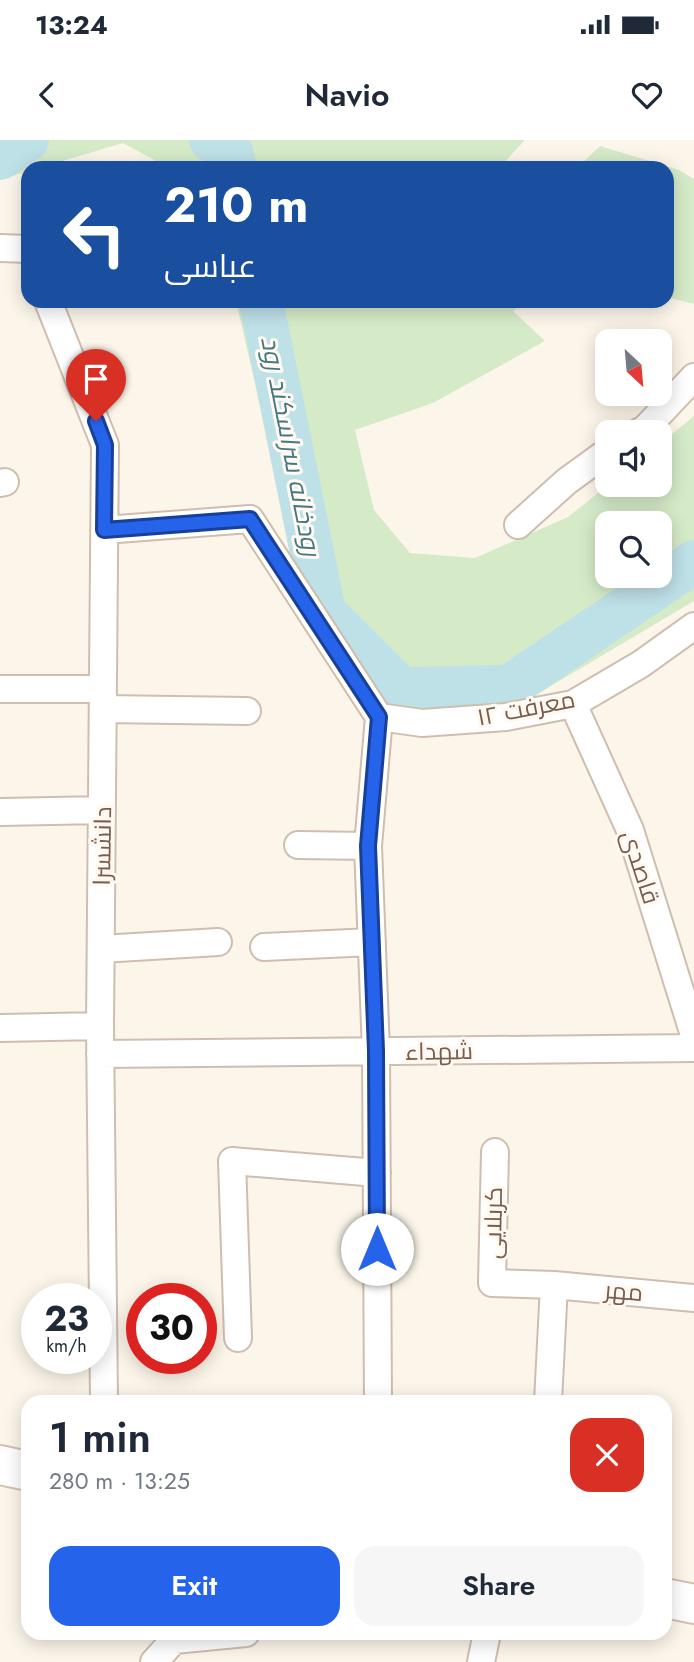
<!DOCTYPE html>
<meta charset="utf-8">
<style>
body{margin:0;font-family:Jost,Cairo,sans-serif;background:#f6f6f7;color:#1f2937;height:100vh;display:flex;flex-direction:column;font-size:26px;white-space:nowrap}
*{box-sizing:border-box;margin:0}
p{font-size:23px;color:#747a83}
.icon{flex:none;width:38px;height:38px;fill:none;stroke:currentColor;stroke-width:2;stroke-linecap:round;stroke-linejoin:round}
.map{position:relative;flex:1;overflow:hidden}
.side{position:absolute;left:21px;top:1255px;width:651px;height:245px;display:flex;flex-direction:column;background:#fff;border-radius:21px;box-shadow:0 4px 18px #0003}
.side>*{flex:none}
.hud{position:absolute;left:21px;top:21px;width:653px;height:147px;border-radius:21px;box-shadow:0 4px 18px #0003;background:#1a4fa0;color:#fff;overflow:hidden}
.needle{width:46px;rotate:154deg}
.controls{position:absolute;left:595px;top:189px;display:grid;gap:14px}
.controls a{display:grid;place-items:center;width:77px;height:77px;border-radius:14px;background:#fff;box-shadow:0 4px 18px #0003;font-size:35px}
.speed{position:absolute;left:21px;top:1143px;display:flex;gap:14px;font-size:35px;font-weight:700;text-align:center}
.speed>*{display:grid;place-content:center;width:91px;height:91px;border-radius:50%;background:#fff;box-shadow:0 4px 18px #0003;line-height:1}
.speed small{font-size:18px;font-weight:400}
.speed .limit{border:10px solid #d22;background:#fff;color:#111}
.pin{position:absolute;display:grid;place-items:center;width:60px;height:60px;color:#fff;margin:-72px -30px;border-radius:50% 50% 50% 0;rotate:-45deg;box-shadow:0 0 7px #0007}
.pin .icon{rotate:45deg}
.me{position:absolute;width:77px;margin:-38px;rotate:0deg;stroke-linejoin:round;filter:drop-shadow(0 0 5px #0008)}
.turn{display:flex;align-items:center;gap:24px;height:147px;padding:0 28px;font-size:32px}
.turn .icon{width:91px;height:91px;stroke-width:2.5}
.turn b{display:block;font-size:49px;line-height:60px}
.round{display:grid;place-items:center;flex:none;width:74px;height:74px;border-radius:21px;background:#f6f6f7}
.overview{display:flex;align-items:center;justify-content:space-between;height:119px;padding:0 28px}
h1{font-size:42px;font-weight:600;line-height:52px}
.primary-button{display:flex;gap:14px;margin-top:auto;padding:14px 28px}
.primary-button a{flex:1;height:80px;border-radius:21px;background:#2563eb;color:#fff;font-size:28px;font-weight:600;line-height:80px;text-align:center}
.primary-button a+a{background:#f6f6f7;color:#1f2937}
.status{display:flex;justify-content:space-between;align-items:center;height:49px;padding:0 35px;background:#fff;direction:ltr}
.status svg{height:19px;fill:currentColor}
header{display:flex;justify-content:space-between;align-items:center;height:91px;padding:0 28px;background:#fff;font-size:32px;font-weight:600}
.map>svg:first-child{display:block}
</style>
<div class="status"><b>13:24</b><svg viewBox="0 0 49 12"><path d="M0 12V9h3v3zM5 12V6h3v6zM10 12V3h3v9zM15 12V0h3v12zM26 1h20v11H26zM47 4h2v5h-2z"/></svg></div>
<header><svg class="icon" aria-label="back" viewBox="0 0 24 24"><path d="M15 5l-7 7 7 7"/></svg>Navio<svg class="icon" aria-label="heart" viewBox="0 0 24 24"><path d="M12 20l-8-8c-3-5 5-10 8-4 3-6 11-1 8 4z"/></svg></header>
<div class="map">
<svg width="694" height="1522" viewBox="0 0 694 1522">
<rect width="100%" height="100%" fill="#fcf6ea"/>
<path fill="#d5ebc8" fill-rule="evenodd" d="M 0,0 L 525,0 L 499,28 L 169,28 L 123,3 L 39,28 L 28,28 L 28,31 L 0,40 Z
M 600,6 L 679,30 L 694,39 L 694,164 L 667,157 L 667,28 L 577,28 Z
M 236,161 L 527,161 L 513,171 L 545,201 L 433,263 L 355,290 L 374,370 L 410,413 L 475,418 L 568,377 L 608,345 L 660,345 L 660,304 L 694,276 L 694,461 L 534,556 L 438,564 L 369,534 L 295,416 ZM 607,383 L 660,383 L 660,436 L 607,436 Z"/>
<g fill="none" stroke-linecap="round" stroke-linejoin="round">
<path stroke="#bee0e7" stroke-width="44" d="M 211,0 L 231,11 L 235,28
M 0,18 L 27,0
M 261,161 L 324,472 L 401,549 L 509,547 L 694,422"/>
<g stroke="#cfbeaf" stroke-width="30">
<path id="street" d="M 0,108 L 28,109
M 48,161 L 105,305 L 100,886 L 104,1262
M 639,292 L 645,289 L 694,237
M 0,343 L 5,342
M 518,385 L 567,341 L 607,312
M 104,390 L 250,379 L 379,577 L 368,706 L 376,911 L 378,1262
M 0,549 L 103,549
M 573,564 L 630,690 L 694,895
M 103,569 L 247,571
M 379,577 L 422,583 L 506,577 L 573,564 L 641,524 L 694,486
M 0,672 L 102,670
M 298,705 L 368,706
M 264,807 L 372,802
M 101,809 L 218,802
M 0,888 L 100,886
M 100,914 L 694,908
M 495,1012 L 492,1143 L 554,1145 L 548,1262
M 554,1145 L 694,1158
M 238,1198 L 232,1021 L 377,1033
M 154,1522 L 174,1500 L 246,1493
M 481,1522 L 487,1493"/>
</g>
<g stroke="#d5c0af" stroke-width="42">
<path id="secondary" d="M 0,1325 L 28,1331
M 665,1458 L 694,1464"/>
</g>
<use href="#street" stroke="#fff" stroke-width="26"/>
<use href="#secondary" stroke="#fff" stroke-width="38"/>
</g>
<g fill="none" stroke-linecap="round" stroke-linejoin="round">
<g stroke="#184099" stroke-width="18">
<path id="route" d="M 96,281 L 105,305 L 104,390 L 250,379 L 379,577 L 368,706 L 376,911 L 377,1109"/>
</g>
<use href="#route" stroke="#2563eb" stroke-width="12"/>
</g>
<g text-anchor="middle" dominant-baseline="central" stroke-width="6" stroke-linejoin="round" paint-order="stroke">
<g font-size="24" fill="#785d4d" stroke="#fff9f1">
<text transform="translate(526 568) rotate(-11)">معرفت ۱۲</text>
<text transform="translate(102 706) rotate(-89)">دانشسرا</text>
<text transform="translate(641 727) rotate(72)">قاصدی</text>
<text transform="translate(439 911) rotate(-1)">شهداء</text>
<text transform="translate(493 1083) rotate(-89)">کربلایی</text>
<text transform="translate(624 1151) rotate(5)">مهر</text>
</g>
<g font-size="26" font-style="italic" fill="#437783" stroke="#fff9f1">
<text transform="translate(291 306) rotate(79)">رودخانه سراسکند رود</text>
</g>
</g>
</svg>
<div class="controls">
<a><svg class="needle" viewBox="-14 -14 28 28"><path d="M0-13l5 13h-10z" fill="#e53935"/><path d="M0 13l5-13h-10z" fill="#747a83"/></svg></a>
<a><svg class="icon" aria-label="sound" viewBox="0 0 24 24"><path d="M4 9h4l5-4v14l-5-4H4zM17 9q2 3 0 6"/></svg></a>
<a><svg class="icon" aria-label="search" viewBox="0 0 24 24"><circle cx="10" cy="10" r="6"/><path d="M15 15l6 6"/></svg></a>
</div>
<div class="speed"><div>23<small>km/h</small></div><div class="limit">30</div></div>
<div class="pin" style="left:96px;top:281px;background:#d93025"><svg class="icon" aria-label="arrive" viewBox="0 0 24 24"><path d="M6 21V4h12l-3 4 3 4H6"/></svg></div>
<svg class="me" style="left:377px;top:1109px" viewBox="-20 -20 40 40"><circle r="19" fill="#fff"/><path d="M0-13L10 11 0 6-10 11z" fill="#2563eb"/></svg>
<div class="hud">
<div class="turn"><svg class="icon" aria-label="left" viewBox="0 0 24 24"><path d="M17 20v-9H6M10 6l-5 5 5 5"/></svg><div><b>210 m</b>عباسی</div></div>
</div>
<section class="side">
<div class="overview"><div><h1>1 min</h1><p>280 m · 13:25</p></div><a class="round" style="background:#d93025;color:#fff"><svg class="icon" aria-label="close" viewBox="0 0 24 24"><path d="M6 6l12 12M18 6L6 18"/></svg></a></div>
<div class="primary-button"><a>Exit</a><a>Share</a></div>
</section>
</div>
